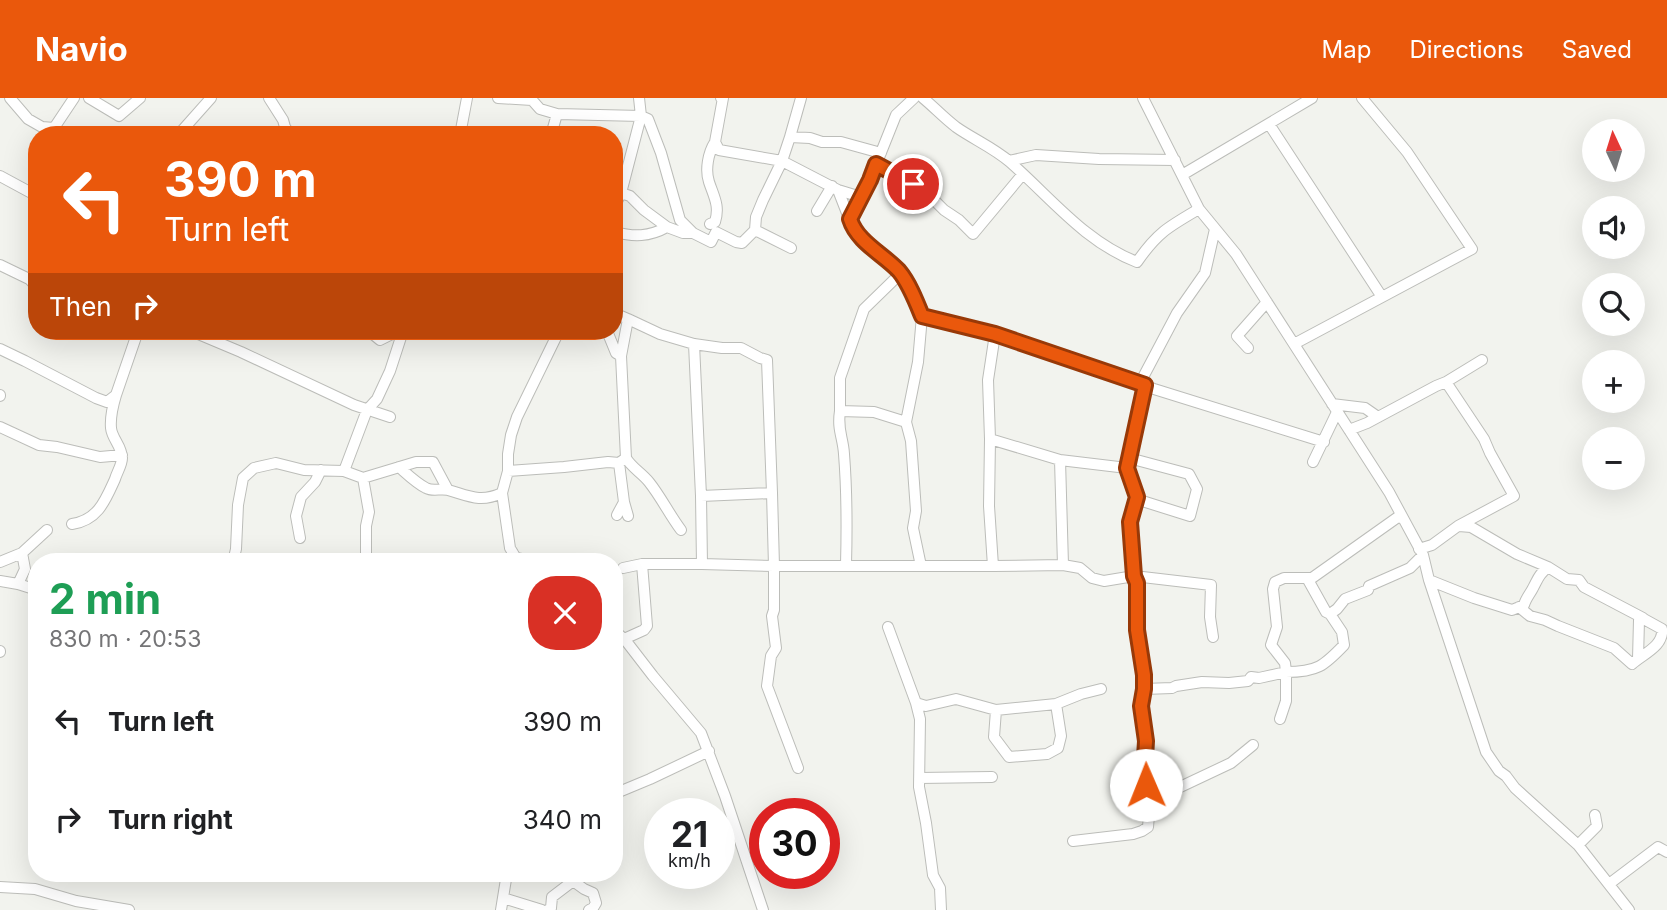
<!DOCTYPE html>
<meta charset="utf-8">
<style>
body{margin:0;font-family:Inter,sans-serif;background:#f6f6f6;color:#202124;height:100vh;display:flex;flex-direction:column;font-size:26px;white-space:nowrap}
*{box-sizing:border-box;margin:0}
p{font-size:23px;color:#757577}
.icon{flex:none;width:38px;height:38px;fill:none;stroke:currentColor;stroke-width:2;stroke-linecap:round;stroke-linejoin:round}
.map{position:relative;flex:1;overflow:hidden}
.drawer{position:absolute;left:28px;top:455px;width:595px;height:329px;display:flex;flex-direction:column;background:#fff;border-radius:28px;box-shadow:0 7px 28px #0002}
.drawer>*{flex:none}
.guide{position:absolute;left:28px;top:28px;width:595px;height:214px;border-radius:28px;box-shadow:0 7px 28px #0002;background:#ea580c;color:#fff;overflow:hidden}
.needle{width:46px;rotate:356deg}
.buttons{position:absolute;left:1582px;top:21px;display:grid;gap:14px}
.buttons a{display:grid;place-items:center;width:63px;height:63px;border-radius:50%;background:#fff;box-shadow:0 7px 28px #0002;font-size:35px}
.speed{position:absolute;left:644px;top:700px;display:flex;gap:14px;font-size:35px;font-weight:700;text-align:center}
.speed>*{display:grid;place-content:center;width:91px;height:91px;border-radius:50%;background:#fff;box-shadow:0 7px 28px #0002;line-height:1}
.speed small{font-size:18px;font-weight:400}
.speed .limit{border:10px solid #d22;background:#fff;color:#111}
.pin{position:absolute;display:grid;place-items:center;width:60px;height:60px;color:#fff;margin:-30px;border:4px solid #fff;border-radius:50%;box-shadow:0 2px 7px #0007}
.me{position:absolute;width:77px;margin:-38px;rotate:359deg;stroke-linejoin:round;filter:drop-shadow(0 0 5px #0008)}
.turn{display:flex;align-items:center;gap:24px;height:147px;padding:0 21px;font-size:32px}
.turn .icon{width:91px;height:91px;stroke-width:2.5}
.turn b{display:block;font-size:49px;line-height:60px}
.then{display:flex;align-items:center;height:66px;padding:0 21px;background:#0003;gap:14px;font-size:26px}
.round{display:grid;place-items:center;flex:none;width:74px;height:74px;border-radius:28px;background:#f6f6f6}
.summary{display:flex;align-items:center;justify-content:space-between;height:119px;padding:0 21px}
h1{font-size:42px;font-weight:700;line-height:52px;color:#1e9e55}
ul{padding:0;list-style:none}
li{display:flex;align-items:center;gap:21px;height:98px;padding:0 21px}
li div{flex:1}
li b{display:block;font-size:26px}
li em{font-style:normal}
header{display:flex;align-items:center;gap:42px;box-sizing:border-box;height:98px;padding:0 35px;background:#ea580c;color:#fff}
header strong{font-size:33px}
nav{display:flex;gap:38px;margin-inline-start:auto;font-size:24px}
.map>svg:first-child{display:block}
</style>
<header>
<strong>Navio</strong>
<nav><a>Map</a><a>Directions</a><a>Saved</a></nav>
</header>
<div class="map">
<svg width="1667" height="812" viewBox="0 0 1667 812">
<rect width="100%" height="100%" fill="#f2f3ee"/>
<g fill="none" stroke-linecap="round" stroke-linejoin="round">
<g stroke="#bcbdb9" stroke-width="12">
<path id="minor" d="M 10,0 L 28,21 L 42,29 L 54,30 L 64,37
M 89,0 L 119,18 L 140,0
M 269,0 L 283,22 L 285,29 L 290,37
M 498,0 L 532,2 L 540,11 L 557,16 L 641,18 L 648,21 L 661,55 L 680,122 L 693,135 L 711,144 L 716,134 L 736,144 L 742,145 L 755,132 L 756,119 L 763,102 L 782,63 L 838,92 L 861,99 L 870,82 L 896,17 L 914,0
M 721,0 L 723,0 L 715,44 L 719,52 L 782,63 L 790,39 L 810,40 L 822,44 L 841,44 L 881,55
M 923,0 C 934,9 944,20 956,29 C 973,41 994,50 1010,64 C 1051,100 1085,144 1137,164 C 1157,135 1168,129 1199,111
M 1143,0 L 1199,111 L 1236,156 L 1389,394 L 1423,457 L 1429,482 L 1486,654 L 1499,673 L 1506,678 L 1515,690 L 1578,747 L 1629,812
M 1269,26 L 1382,199
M 54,30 L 74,0
M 179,36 L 211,0
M 460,37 L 467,0
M 551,37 L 557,16
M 790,39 L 801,0
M 1009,63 L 1036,57 L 1099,61 L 1175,62
M 876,67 L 913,86 L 928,96 L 944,112 L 959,122 L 973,136 L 1022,77
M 1182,77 L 1312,0
M 0,78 L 37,98
M 838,92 L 852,128 L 861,139 L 901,175 L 922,218 L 918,264 L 906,324 L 874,314 L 840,313 L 840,280 L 864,211 L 901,175
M 621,95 L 630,98 L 644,112 L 667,129 L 683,135 L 693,135
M 614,110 L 621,95 L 641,18 L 639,0
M 817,113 L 832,88
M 850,121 L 861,99
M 710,126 L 715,124 C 720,108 714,99 709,84 C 705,72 708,55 715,44
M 755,132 L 791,150
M 614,134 C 634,139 649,139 667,129
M 0,167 L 29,181 L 36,188 L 34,180 L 37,179
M 922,218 L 995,236 L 1154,291 L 1324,344
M 628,221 L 660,236 L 694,246 L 722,250 L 741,250 L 760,260 L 767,262 L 772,395
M 191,233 L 241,254 L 354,307 L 390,319
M 369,233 L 380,242 L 398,233
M 607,233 L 616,255 L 621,258 L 628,221 L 614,215
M 995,236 L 988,282 L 990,341 L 1060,362 L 1127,370 L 1145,287
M 694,246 L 701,398 L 702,466 L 774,468 L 772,395 L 701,398
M 1294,246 L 1472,151 L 1407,54 L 1362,0
M 1248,250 L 1237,238 L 1267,204
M 0,251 L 25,263 L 96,300 L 107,304 L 116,297 L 138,233
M 1446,284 L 1482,262
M 1140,285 L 1177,215 L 1205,175 L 1215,131
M 0,298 L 0,297
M 1332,306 L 1365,310 L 1378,319
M 840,313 C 837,332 843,339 844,356 C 847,394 847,430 846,467
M 906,324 L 911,343 L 916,413 L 913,430 L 921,468
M 0,329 L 39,347 L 57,349 L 100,359 L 122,357
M 1349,332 L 1367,325 L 1436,288 L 1446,284 L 1484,341 L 1490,355 L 1514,398 L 1458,428 L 1432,447 L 1419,451
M 990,341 L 989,408 L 993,468 L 1063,467 L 1060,362
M 626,360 C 632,370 642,375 649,384 C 661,399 669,416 681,432
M 1129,360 L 1189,376 L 1197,391 L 1190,418 L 1136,401
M 1313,364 L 1337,314
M 399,369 C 407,376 416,385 426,390 C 433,394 440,390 448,392 C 469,398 480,405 502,395
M 344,373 L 367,312 L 377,301 L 390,273 L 403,233
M 508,373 L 564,369 L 608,364 L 619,365 L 626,360 L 621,258
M 363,380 L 369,414 L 366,428 L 366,464
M 624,404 L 628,418
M 617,417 L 624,404 L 619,365
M 72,426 C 98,422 105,403 115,381 C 117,374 122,367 122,360 C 122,348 112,341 111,330 C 110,319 113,307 116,297
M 1459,428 L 1471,429 L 1517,456 L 1548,469 L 1567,481 L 1579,482 L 1584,489 L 1643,520
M 300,440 L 296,418 L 301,399 L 315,384 L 321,372
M 0,464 L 22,455
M 233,464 L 236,451 L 238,407 L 243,380 L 254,370 L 276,365 L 304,372 L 344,373 L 363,380 L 416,364 L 433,364 L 448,392
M 498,464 L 510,460 L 513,455
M 527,464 L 527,462 L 516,460 L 510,450 L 502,395 L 508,373 L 508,356 L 511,337 L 517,319 L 559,233
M 1063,467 L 1080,470 L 1092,480 L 1104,483 L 1134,478 L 1130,423 L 1137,399 L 1127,370
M 623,470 L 642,466 L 702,466
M 1307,480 L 1326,514 L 1330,516 L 1337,511 L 1345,501 L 1368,492 L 1369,488 L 1410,470 L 1423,457
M 1429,482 L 1474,500 L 1512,512 L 1524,507 C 1526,500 1530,496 1533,490 C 1539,479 1538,478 1548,469
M 0,483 L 18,486 L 25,471 L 22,455 L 47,432
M 18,486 L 37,492
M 1519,509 L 1530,518 L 1545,522 L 1558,528 L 1614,550 L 1632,566 C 1643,556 1664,548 1662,531 L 1642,520 L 1639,522 L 1638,561
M 888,529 L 916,605
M 614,532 L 626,543 L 653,578 L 701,635 L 725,698 L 763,812
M 1213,539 L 1210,519 L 1211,487 L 1134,478 C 1142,495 1135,515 1137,534 C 1139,554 1144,571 1144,591 L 1172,590 L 1176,588 L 1202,584 L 1229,585 L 1248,583 L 1251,579 L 1259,580 L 1286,574 L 1285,565 L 1271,547 L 1277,529 L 1273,491 L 1275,484 L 1284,480 L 1312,480 L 1398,419 L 1402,420
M 624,541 L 644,532 L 647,528 L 642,466
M 0,553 L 0,554
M 1056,606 L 1081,596 L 1101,591
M 1280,621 L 1286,603 L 1286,574 C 1317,574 1324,568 1344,547 L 1342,534 L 1330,516
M 798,670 L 767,588 L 771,558 L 776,550 L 772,518 L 774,512 L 774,468 L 993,468
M 919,680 L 992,679
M 1146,687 L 1178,690 L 1231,665 L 1253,647
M 614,696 L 650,681 L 709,653
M 1073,743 L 1133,736 L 1142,733 L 1148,729 L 1149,717 L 1144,676 L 1145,630 L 1141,608 L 1144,591
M 1578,747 L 1597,728 L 1595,717
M 1609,786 L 1658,749 L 1667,754
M 0,789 L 35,791 L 76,803 L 129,812
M 503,800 L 542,812
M 501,812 L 507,775
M 548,812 L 551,810 L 552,799 L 573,783 L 584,791 L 593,795 L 596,805 L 593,810 L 589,812
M 941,812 L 940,790 L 933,777 L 926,725 L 919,689 L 920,621 L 916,605 L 926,608 L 956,601 L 996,612 L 1056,606 L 1061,638 L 1058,650 L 1047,656 L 1009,659 L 994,639 L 996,612"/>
</g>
<use href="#minor" stroke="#fff" stroke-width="10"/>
</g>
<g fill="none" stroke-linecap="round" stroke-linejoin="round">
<g stroke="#983908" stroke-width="18">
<path id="route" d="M 913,86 L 876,66 L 870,82 L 850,121 C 857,144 883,156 899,173 C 909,185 916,203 922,218 L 995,236 L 1145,287 L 1127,370 L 1137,399 L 1130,424 L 1134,478 L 1137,485 L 1137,532 L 1144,577 L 1144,591 L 1141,608 L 1146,643 L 1144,676 L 1146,687"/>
</g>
<use href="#route" stroke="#ea580c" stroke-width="12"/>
</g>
</svg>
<div class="buttons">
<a><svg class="needle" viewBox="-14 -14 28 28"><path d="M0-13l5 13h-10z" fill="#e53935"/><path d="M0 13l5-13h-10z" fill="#757577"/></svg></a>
<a><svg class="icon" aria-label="sound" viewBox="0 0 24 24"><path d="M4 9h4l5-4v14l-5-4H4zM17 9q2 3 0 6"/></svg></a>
<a><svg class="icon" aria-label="search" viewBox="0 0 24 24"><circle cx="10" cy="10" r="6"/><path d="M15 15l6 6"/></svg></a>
<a>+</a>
<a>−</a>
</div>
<div class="speed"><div>21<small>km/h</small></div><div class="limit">30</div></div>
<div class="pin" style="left:913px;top:86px;background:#d93025"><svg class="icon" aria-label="arrive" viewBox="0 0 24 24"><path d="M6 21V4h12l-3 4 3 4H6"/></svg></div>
<svg class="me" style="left:1146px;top:687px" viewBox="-20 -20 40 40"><circle r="19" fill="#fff"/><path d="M0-13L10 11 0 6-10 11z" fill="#ea580c"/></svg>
<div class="guide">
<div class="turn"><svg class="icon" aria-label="left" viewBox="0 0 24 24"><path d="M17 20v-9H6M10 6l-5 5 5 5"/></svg><div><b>390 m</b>Turn left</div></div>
<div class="then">Then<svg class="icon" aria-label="right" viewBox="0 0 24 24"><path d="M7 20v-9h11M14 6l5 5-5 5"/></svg></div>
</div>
<section class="drawer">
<div class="summary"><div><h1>2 min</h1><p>830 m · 20:53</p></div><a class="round" style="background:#d93025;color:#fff"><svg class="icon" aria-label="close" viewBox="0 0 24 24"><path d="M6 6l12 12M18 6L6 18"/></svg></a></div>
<ul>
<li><svg class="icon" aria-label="left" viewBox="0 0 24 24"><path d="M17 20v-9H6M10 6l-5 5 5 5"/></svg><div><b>Turn left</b></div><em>390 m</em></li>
<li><svg class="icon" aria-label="right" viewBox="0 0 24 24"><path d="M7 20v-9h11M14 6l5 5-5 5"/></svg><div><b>Turn right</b></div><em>340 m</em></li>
</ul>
</section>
</div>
